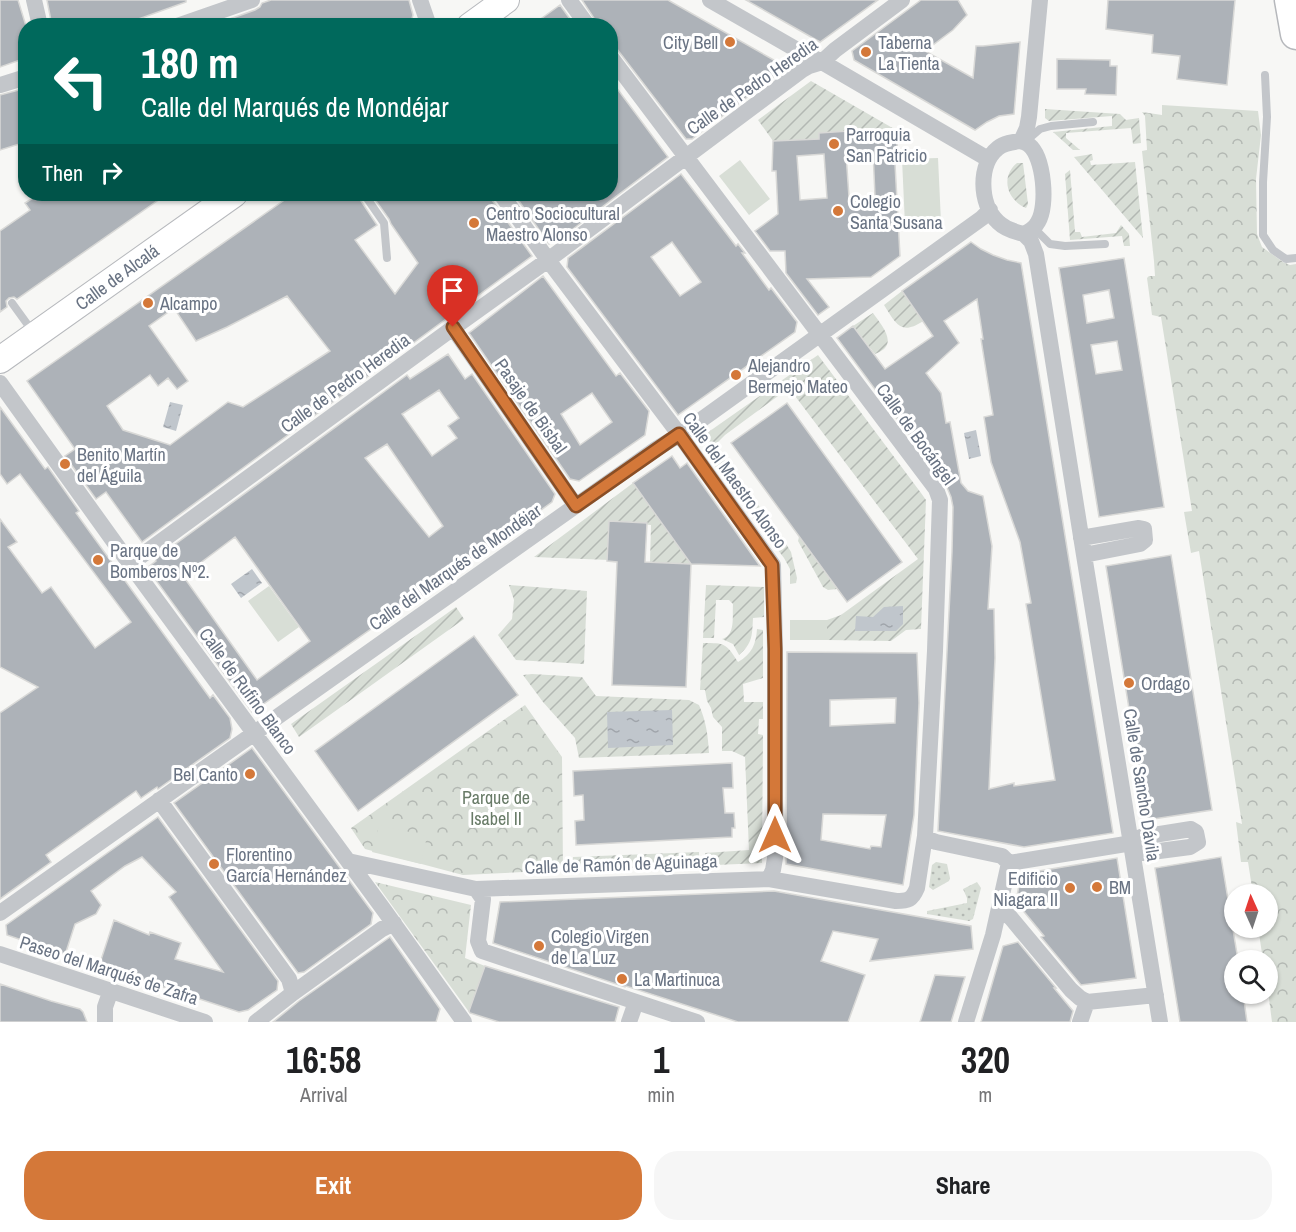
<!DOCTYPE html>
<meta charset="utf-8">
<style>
body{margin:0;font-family:"Archivo Narrow",sans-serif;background:#f6f6f6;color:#202124;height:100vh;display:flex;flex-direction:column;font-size:22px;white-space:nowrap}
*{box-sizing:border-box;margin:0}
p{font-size:20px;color:#757577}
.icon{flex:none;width:33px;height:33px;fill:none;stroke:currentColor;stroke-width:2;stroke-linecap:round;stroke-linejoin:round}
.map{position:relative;height:1022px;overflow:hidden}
.side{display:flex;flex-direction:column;background:#fff;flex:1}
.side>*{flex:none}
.banner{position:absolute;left:18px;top:18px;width:600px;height:183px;border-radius:24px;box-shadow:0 2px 4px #0004;background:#00695c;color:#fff;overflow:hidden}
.needle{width:39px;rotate:357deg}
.fabs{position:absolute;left:1224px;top:884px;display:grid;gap:12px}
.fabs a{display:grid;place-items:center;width:54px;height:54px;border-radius:50%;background:#fff;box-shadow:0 2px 4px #0004;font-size:30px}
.pin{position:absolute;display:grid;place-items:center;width:51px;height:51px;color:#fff;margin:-62px -26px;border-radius:50% 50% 50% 0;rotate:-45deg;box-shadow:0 0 6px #0007}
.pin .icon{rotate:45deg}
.me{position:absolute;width:66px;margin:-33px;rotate:0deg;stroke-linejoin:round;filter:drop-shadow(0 0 4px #0008)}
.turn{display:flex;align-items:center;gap:21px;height:126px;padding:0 24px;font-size:27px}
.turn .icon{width:78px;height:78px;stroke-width:2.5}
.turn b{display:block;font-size:42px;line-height:51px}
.then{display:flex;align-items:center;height:57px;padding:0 24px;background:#0003;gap:12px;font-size:22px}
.eta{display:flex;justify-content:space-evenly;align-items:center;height:102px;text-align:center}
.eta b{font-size:36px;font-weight:700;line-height:42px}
.primary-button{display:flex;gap:12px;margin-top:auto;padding:12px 24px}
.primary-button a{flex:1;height:69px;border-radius:24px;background:#d47839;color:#fff;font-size:24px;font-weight:700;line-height:69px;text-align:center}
.primary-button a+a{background:#f6f6f6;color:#202124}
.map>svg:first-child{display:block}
</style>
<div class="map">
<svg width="1296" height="1022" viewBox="0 0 1296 1022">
<defs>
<pattern id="grass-dots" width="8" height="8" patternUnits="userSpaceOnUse" patternTransform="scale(1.5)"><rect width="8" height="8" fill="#d8ded6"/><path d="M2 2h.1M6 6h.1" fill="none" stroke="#b3b8b3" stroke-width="1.8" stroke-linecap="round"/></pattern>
<pattern id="park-crowns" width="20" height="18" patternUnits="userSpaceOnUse" patternTransform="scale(1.5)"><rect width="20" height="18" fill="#d8ded6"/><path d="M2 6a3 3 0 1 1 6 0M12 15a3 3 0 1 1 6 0" fill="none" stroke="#b3b8b3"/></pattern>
<pattern id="garden-furrows" width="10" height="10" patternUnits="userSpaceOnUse" patternTransform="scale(1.5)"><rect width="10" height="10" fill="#d8ded6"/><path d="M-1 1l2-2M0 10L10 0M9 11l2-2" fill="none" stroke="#b3b8b3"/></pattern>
<pattern id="water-ripples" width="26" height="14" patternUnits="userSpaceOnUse" patternTransform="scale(1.5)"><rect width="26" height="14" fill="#c0c6cc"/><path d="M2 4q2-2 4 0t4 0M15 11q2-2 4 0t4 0" fill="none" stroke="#a0a5ab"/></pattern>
</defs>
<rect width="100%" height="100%" fill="#f7f7f5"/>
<path fill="url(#grass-dots)" d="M 936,862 L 947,864 L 950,878 L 949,881 L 933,890 L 929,887 L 932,865 Z
M 977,882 L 981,888 L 973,919 L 969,921 L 927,914 L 927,911 L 967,903 L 967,898 L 963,889 Z"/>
<path fill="url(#park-crowns)" d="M 1162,105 L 1258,111 L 1261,135 L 1256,179 L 1257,234 L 1262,247 L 1283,262 L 1290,265 L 1296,264 L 1296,1022 L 1272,1022 L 1268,991 L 1268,960 L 1263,960 L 1258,927 L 1268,927 L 1268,894 L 1253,894 L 1248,862 L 1241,862 L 1236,822 L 1242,824 L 1199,551 L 1191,553 L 1184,512 L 1192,511 L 1161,317 L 1152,315 L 1147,278 L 1149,276 L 1155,276 L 1154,261 L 1142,151 L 1147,150 L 1145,116 L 1142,112 L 1162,115 Z
M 525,705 L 562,757 L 563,870 L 463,875 L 365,849 L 351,828 Z
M 375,882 L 471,905 L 465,958 L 485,966 L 469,1012 Z"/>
<path fill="url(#garden-furrows)" d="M 811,81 L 896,130 L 896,135 L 849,137 L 849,131 L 819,133 L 819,139 L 773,141 L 758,120 Z
M 1045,109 L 1120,114 L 1126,120 L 1139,118 L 1141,143 L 1133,144 L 1131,128 L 1066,133 L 1066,138 L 1080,150 L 1073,150 L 1053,132 L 1112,126 L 1112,116 L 1049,121 L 1045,118 Z
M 1092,154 L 1093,160 L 1090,161 L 1091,165 L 1135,162 L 1143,238 L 1074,157 Z
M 1017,163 L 1023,163 L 1028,204 L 1026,208 C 1007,200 1000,177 1017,163 Z
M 1070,170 L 1075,232 L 1080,232 L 1082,237 L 1116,233 L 1121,225 L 1129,234 L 1130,246 L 1124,246 L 1122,236 L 1070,240 L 1065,174 Z
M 902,291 L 923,321 C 901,336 896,324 884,305 Z
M 873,313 C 879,322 895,339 884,349 C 881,351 878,353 875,354 L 853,326 Z
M 818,355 L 921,493 L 926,500 L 921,629 L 906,630 L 891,641 L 827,640 L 827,620 L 841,615 L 918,559 L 789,388 L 725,435 L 717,443 L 719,453 L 780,534 L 791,552 L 797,578 L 796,583 L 790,584 L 790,569 L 784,558 L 703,450 L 707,433 Z
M 633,483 L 691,564 L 650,562 L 651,525 L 611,522 L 609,560 L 534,557 Z
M 799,537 L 837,589 L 828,590 L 823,587 L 798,541 Z
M 509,585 L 587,591 L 584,664 L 516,660 L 498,635 L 512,619 L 514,600 Z
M 706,585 L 764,587 L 764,617 L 753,618 C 752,635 753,643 739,655 L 733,644 L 722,639 C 736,635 732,616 733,604 L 729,600 L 716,600 L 714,638 L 703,638 Z
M 456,607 L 464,619 L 299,737 L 291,724 Z
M 757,629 L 763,630 L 763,678 L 743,684 L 744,702 L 763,702 L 763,719 L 759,719 L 758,734 L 763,735 L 762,863 L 693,866 L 692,861 L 706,860 L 705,853 L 749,850 L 745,757 L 732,751 L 722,751 L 722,727 L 713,717 L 711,708 L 707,701 L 705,690 L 700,690 L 703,643 C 725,643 726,643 738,662 C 752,654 756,644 757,629 Z
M 532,674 L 582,677 L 596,696 L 689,700 L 699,705 C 706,721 708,735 709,753 L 579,758 L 575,738 L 543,702 L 523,675 Z
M 699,852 L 699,857 L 688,858 L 689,866 L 573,870 L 573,857 Z"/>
<path fill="#d8ded6" d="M 938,158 L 941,222 L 905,225 L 902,159 Z
M 740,160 L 770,199 L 749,215 L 719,176 Z
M 269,586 L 299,627 L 278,642 L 248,601 Z
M 790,620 L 827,620 L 827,640 L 790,640 Z
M 379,825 L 427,836 L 421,864 L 372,852 Z"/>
<path fill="url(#water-ripples)" d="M 170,402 L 183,405 L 176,431 L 163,427 Z
M 976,430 L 981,456 L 969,459 L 964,433 Z
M 252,569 L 262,583 L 241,598 L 231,584 Z
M 903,606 L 903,624 L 896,631 L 855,631 L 856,616 L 873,617 L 884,607 Z
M 672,710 L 673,745 L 608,748 L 607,712 Z"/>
<path fill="#adb2b8" stroke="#d9d9d7" stroke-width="1.5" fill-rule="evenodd" d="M 0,0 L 18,0 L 26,26 L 26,58 L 0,67 Z
M 47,0 L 186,0 L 186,2 L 119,26 L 52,26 Z
M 271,0 L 409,0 L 413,15 L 411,22 L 405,26 L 210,26 L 255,10 L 260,7 L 262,3 Z
M 582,0 L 668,0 L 779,63 L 779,73 L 692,139 L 686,139 L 610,40 L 610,26 L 599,26 Z
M 746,0 L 878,0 L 820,42 Z
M 921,0 L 958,0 L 967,15 L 953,30 L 925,51 L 973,78 L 976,46 L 983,46 L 1020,42 L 1014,114 L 999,116 L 987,122 L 975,130 L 854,60 L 852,51 Z
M 1108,0 L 1235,0 L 1227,85 L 1177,79 L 1180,56 L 1152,53 L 1153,35 L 1106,29 Z
M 560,5 L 575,26 L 531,26 Z
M 1057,59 L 1110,60 L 1110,66 L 1117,66 L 1116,95 L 1085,94 L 1086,89 L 1057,89 Z
M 610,79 L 668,157 L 573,229 L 549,244 L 514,194 L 610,194 Z
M 26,88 L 26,142 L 0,150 L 0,95 Z
M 849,131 L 849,137 L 896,135 L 899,164 L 895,164 L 900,256 L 871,277 L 807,279 L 829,307 L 818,315 L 786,273 L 785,251 L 770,251 L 755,231 L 778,214 L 776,171 L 772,171 L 773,141 L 819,139 L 819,133 ZM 873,152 L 875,196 L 849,197 L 846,154 ZM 824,154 L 827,198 L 800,200 L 797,156 Z
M 681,174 L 736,246 L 738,244 L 745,253 L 742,253 L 769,290 L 771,288 L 797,322 L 795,332 L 678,415 L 567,267 L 568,258 ZM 672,242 L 701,282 L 680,296 L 651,257 Z
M 39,194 L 167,194 L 17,299 L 14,297 L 9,298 L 6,301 L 7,307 L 0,312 L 0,231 L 30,210 L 25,203 Z
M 293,194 L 358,194 L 359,198 L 377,225 L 355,240 L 395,294 L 418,263 L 391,224 L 389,219 L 371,194 L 491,194 L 492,200 L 532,256 L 142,542 L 106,492 L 96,499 L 65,456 L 75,449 L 27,381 ZM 287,296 L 330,351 L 243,407 L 228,402 L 170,445 L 123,430 L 107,406 L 150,375 L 158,386 L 168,378 L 177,389 L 188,381 L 149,326 L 174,308 L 196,341 L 227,327 Z
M 971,242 L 981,249 L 993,255 L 1007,260 L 1021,263 L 1113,833 L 1024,847 L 938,831 L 952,552 L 953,507 L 951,497 L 946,485 L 837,338 L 853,326 L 885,369 L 933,336 L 902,291 ZM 977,299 L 983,339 L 981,339 L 993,415 L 984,417 L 991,462 L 1020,542 L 1031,603 L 1026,604 L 1055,780 L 1014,786 L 1014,783 L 989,789 L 995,658 L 994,609 L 988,609 L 992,546 L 983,496 L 968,491 L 961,483 L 950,422 L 946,423 L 941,393 L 926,373 L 959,343 L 944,321 Z
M 1124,258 L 1164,507 L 1099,517 L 1059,268 ZM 1109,290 L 1114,318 L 1087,323 L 1083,295 ZM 1117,341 L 1122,370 L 1096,374 L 1091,345 Z
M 543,276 L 616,376 L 620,373 L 649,411 L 645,435 L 579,481 L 570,479 L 469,333 ZM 592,393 L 612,422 L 580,445 L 561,414 Z
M 448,354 L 465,379 L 472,374 L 555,494 L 552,502 L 423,596 L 387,618 L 252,712 L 147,568 L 156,561 L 155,559 L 407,375 L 410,379 ZM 439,390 L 459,418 L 448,426 L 457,438 L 432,456 L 402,414 ZM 387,444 L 443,526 L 429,537 L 365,458 ZM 235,537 L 310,641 L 257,680 L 183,576 Z
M 787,403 L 902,562 L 847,602 L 731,443 Z
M 0,407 L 45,469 L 48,467 L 79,511 L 76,513 L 210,698 L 213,695 L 230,718 L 232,729 L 230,738 L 158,789 L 157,787 L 141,798 L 136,791 L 46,855 L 51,862 L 0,899 L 0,713 L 38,687 L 0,667 L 0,519 L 17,542 L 8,547 L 42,593 L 51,587 L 95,648 L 131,622 L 20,474 L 7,484 L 0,474 Z
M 672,456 L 680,468 L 687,463 L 760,566 L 691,564 L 633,483 Z
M 609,521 L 647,523 L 645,562 L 691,564 L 686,687 L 612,685 L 617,562 L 607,561 Z
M 1171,555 L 1212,810 L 1147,820 L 1106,566 Z
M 474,636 L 518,695 L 358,811 L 315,751 Z
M 787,652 L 917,653 L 919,703 L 914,815 L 903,885 L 786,864 ZM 896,698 L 895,723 L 830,726 L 830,700 ZM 823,814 L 886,815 L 881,847 L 871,846 L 870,849 L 821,840 Z
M 252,748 L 373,913 L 371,924 L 304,972 L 298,973 L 174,803 Z
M 732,763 L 733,788 L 723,788 L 725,813 L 734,813 L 735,828 L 732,828 L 732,837 L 576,845 L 575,821 L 584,820 L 583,795 L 574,796 L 573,771 Z
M 158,817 L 278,981 L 277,990 L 248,1010 L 239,1012 L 99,966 L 114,920 L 149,935 L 150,932 L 181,943 L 175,959 L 223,972 L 169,897 L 176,892 L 142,857 L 125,866 L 91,891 L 101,905 L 96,914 L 75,924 L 65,955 L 7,935 L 6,925 Z
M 1221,857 L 1238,960 L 1234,960 L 1234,993 L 1243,993 L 1247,1022 L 1180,1022 L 1155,868 Z
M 1117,858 L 1136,978 L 1081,985 L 1041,937 L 1044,936 L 1016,902 L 1021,874 Z
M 774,891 L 971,926 L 973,949 L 870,961 L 878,939 L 833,931 L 821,961 L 865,975 L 848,1022 L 738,1022 L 626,986 L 625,987 L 493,943 L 500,902 Z
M 390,937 L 440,1009 L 436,1022 L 273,1022 L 299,1001 Z
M 1018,942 L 1056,988 L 1054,988 L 1073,1011 L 1070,1022 L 981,1022 L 1003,946 Z
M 485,966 L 619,1007 L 615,1022 L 499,1022 L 470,1013 L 469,1011 Z
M 935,975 L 965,977 L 951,1022 L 920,1022 Z
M 0,984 L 51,1001 L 80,1009 L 83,1012 L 87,1022 L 0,1022 Z"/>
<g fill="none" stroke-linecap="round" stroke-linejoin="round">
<g stroke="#b7b9bd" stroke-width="28">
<path id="primary" d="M 470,26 L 506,0
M 0,360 L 234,194"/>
</g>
<g stroke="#b6b8bc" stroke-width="33">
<path id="motorway" d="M 1290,0 L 1296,34"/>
</g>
<path stroke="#c3c6ca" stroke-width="8" d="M 1265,75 L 1267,117 L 1263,182 L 1263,235 L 1273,250 L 1286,259 L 1296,258
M 1025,142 L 1040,129 L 1051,126 L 1093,122
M 364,194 L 384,223 L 387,258
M 1034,228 L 1050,244 L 1065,246 L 1105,244
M 12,303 L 33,332"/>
<path stroke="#c3c6ca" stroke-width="16" d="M 34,0 L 40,26
M 420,0 L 429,26
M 569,0 L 588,26
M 710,0 L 799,51 L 822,62 L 988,159
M 177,26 L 252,0
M 0,85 L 26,77
M 1021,141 C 1022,141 1028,144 1029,145 C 1044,157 1048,206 1038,222 C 1035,228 1030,231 1024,234 C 1015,232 1004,228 998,222 C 979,204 978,164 998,148 C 1004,143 1013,142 1021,141 Z
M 1021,141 L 1027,128 L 1029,117 L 1040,0
M 501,194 L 548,260 L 679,434 L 773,565 L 775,649 L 775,858 L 773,870 L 769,879
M 1024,234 L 1031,241 L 1036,254 L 1084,555 L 1160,1022
M 453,328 L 576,506
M 0,383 L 130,564 L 384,910 L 464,1022
M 1081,538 L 1139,528 L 1144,529 L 1145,540 L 1140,544 L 1084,555
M 130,564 L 453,328 L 548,260 L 802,70 L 809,66 L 822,62 L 835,50 L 902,0
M 159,800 L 289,979 L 293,993
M 925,836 L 928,839 L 936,842 L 1002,856 L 1009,863
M 348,861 L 476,889 L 769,879 L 896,901 C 908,901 912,900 917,888 L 925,836 L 935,651 L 940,500 L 936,489 L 610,56
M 1009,863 L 1132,843 L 1141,837 L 1191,829 L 1196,832 L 1198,842 L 1190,847 L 1144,853 L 1133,852
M 476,889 L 483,899 L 478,941 L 482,951 L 697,1022
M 1000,908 L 1011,918 L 1071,990 L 1080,998 L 1087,1002 L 1156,995
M 0,913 L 656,449 L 687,430 L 982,218 L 990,210
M 0,954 L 205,1022
M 105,1022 L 105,1007 L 111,990
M 256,1022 L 293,993 L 382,929 L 394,923
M 629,1022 L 636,1002
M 966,1022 L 993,935 L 1009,863
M 1080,1022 L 1087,1002"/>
<use href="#primary" stroke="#fff" stroke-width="26"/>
<use href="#motorway" stroke="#fff" stroke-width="30"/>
</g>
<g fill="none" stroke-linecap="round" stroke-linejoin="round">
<g stroke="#8a4e25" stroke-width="15">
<path id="route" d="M 453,327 L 576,506 L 679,434 L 772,565 L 775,649 L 775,835"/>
</g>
<use href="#route" stroke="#d47839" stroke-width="10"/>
</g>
<g fill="#d47839" stroke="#fff" stroke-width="2">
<circle cx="730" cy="42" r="6"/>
<circle cx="866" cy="52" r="6"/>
<circle cx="834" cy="144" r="6"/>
<circle cx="838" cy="211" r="6"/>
<circle cx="474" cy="223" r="6"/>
<circle cx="148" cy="303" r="6"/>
<circle cx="736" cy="375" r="6"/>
<circle cx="65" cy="464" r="6"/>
<circle cx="98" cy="560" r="6"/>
<circle cx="1129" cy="683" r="6"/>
<circle cx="250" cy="774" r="6"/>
<circle cx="214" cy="864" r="6"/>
<circle cx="1097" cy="887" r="6"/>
<circle cx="1070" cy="888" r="6"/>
<circle cx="539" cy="946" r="6"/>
<circle cx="622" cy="979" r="6"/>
</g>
<g text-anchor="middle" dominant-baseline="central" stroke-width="6" stroke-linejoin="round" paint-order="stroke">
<g font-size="18" fill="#697383" stroke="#fff" text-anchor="start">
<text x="718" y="42" text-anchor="end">City Bell</text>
<text x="878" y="42">Taberna<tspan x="878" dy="21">La Tienta</tspan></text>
<text x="846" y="134">Parroquia<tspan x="846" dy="21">San Patricio</tspan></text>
<text x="850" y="201">Colegio<tspan x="850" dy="21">Santa Susana</tspan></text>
<text x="486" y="213">Centro Sociocultural<tspan x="486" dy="21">Maestro Alonso</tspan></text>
<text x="160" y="303">Alcampo</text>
<text x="748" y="365">Alejandro<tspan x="748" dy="21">Bermejo Mateo</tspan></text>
<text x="77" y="454">Benito Martín<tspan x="77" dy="21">del Águila</tspan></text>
<text x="110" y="550">Parque de<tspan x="110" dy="21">Bomberos Nº2.</tspan></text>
<text x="1141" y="683">Ordago</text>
<text x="238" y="774" text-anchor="end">Bel Canto</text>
<text x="226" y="854">Florentino<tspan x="226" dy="21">García Hernández</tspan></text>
<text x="1058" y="878" text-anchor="end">Edificio<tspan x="1058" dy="21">Niagara II</tspan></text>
<text x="1109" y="887">BM</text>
<text x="551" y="936">Colegio Virgen<tspan x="551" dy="21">de La Luz</tspan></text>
<text x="634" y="979">La Martinuca</text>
</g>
<g font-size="18" fill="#697383" stroke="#fff">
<text transform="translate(752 86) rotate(-35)">Calle de Pedro Heredia</text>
<text transform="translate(117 277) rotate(-36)">Calle de Alcalá</text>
<text transform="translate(345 383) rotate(-36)">Calle de Pedro Heredia</text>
<text transform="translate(531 406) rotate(55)">Pasaje de Bisbal</text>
<text transform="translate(916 434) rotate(54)">Calle de Bocángel</text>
<text transform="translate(735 480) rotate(54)">Calle del Maestro Alonso</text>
<text transform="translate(455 567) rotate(-35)">Calle del Marqués de Mondéjar</text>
<text transform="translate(248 691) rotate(54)">Calle de Rufino Blanco</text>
<text transform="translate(1142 785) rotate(81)">Calle de Sancho Dávila</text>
<text transform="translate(621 864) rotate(-2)">Calle de Ramón de Aguinaga</text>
<text transform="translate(109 970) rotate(18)">Paseo del Marqués de Zafra</text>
</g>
<g font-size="18" fill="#687b67" stroke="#fff">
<text x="496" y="797">Parque de<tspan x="496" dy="21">Isabel II</tspan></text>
</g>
</g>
</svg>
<div class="fabs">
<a><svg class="needle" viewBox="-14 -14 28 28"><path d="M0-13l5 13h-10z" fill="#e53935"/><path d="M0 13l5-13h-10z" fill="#757577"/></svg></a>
<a><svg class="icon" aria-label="search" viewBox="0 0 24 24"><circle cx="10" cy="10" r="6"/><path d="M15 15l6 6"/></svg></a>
</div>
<div class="pin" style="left:453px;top:327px;background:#d93025"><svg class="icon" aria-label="arrive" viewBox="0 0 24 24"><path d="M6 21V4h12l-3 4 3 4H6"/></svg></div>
<svg class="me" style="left:775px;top:835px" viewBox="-20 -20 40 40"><path d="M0-17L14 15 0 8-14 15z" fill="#d47839" stroke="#fff" stroke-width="4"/></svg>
<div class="banner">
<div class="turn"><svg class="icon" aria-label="left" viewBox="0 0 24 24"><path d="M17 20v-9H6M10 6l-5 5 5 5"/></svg><div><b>180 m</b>Calle del Marqués de Mondéjar</div></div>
<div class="then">Then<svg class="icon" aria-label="right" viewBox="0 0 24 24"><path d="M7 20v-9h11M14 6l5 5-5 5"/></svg></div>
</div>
</div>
<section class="side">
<div class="eta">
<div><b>16:58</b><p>Arrival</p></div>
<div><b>1</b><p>min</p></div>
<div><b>320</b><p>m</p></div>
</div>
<div class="primary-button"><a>Exit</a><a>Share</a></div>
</section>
